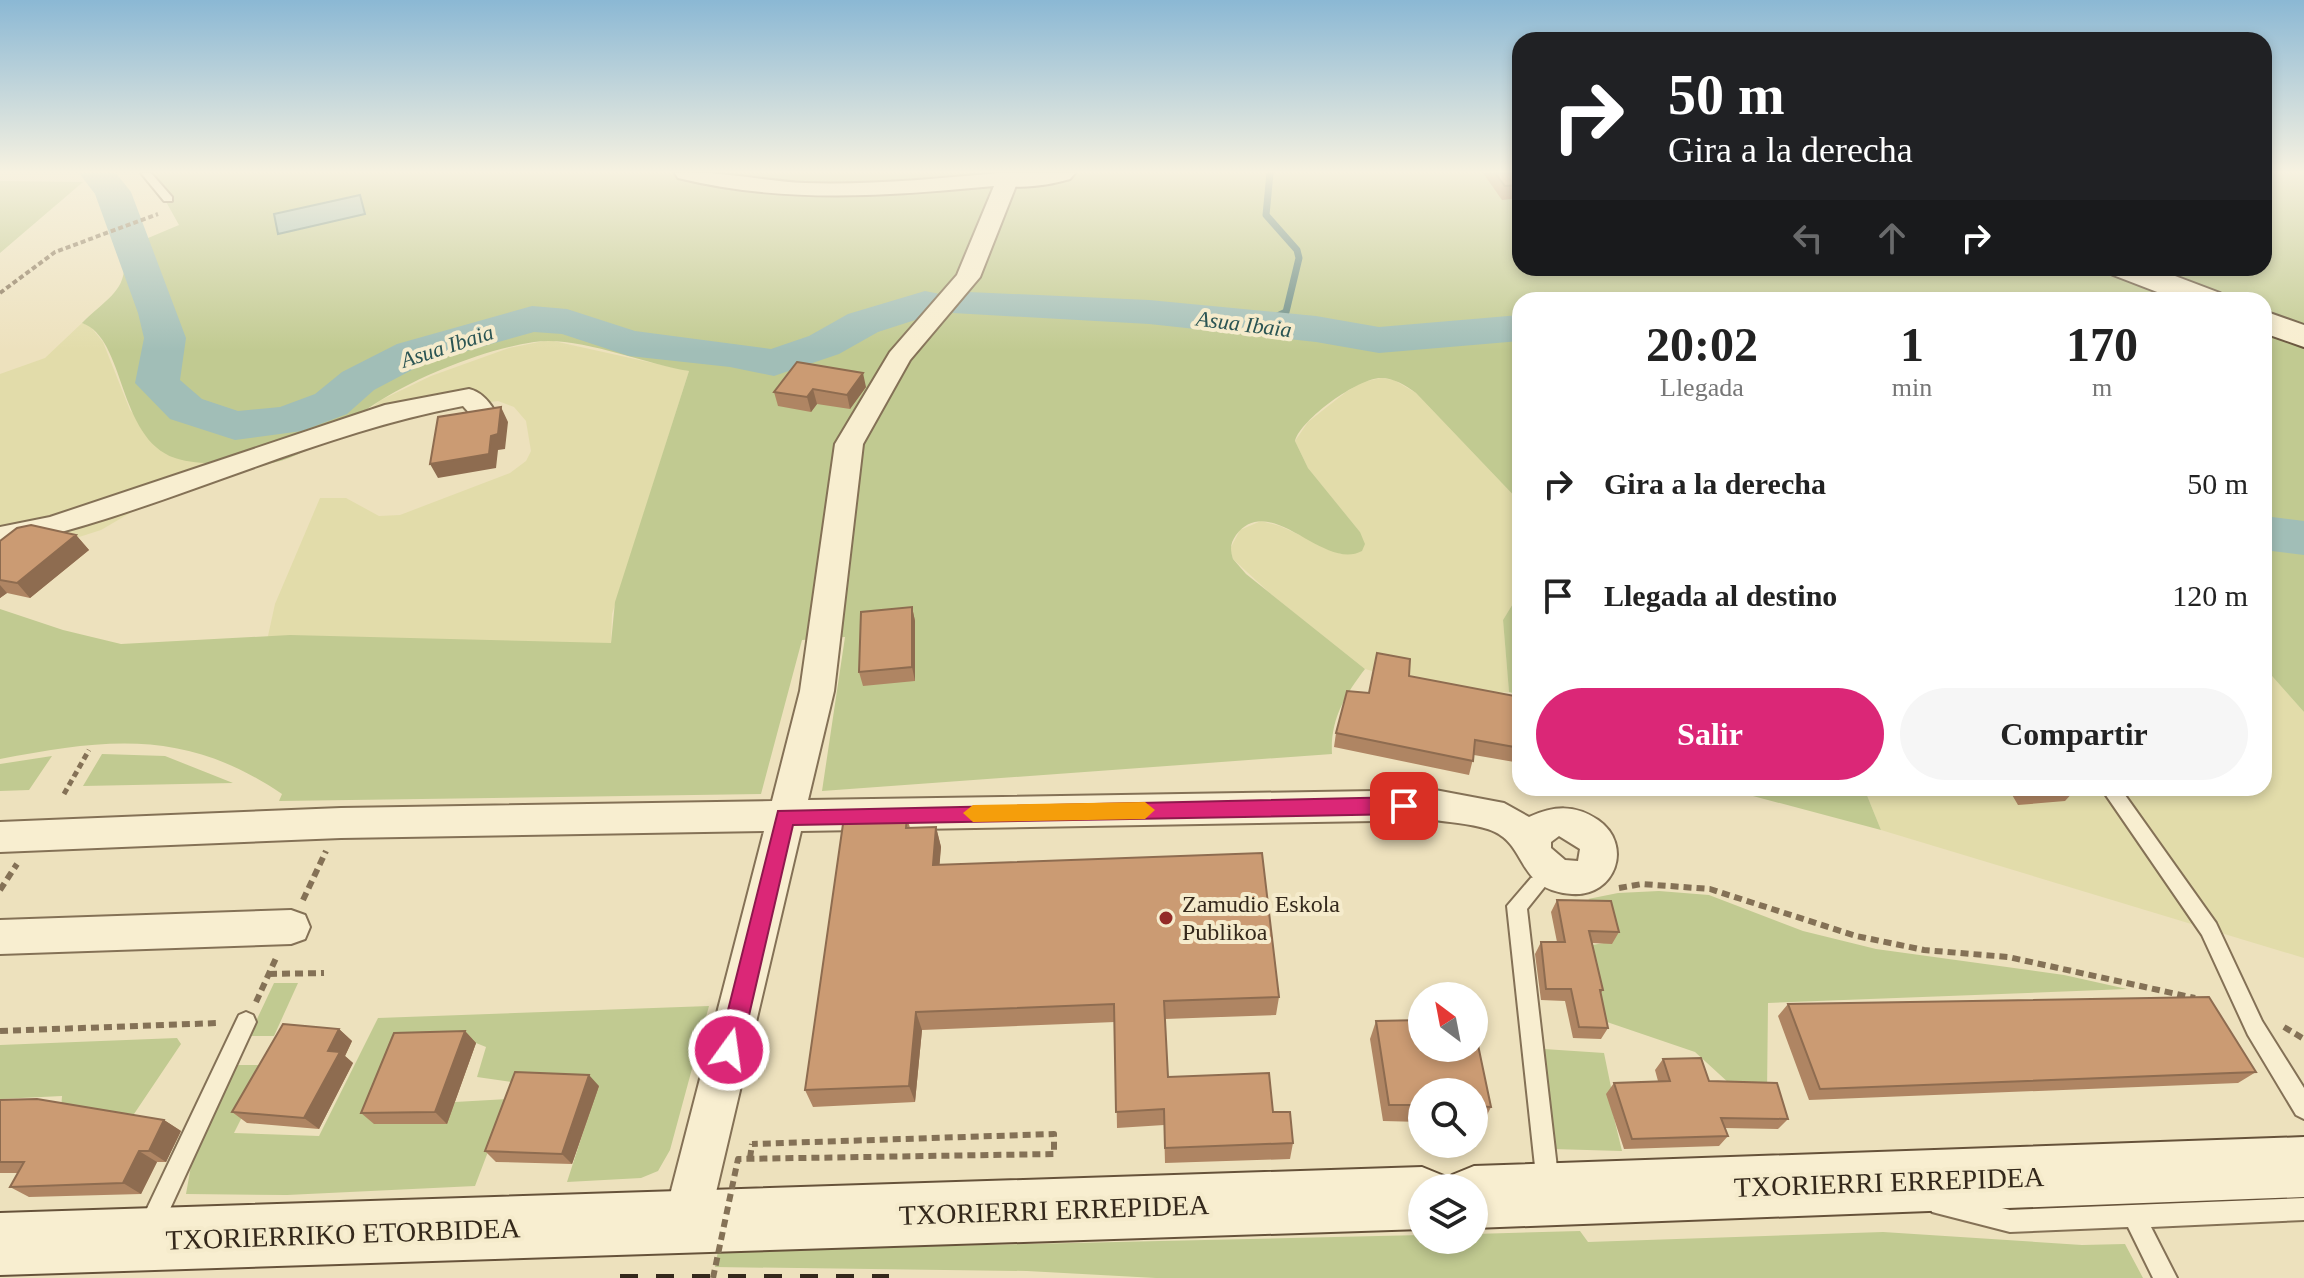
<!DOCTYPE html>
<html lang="es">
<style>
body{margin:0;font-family:"Times New Roman",serif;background:#f6f6f6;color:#222;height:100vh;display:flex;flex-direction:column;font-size:30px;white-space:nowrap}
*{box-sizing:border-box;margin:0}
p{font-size:26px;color:#767676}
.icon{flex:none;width:44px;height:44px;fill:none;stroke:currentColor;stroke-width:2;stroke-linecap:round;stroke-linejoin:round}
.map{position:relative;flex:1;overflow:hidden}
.details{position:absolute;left:1512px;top:292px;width:760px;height:504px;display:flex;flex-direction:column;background:#fff;border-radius:24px;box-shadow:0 4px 12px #0003}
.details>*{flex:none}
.hud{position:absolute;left:1512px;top:32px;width:760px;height:244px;border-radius:24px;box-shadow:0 4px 12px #0003;background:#202124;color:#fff;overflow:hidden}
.needle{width:52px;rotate:328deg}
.fabs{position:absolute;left:1408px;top:982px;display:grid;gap:16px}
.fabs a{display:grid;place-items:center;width:80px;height:80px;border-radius:50%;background:#fff;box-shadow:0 4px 12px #0003;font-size:40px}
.pin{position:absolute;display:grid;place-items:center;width:68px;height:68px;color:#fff;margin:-34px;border-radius:16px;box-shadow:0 4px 12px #0006}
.me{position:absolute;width:88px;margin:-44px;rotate:14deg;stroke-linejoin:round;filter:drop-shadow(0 0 6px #0008)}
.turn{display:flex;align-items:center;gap:28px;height:168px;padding:0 24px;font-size:36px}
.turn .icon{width:104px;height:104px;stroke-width:2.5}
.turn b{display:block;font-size:56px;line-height:68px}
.lanes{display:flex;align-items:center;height:76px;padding:0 24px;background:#0003;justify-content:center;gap:40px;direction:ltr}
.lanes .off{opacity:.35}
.eta{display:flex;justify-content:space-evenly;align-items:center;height:136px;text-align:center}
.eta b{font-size:48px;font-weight:700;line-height:56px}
.button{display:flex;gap:16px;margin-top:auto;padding:16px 24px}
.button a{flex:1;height:92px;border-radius:48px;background:#db2777;color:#fff;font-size:32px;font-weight:700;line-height:92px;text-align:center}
.button a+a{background:#f6f6f6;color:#222}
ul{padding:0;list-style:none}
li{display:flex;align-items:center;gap:24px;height:112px;padding:0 24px}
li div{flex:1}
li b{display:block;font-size:30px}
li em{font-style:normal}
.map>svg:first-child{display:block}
</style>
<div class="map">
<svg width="2304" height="1278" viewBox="0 0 2304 1278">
<rect width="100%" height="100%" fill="#ede1bd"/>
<path fill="#e2dcaa" d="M 82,323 L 90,326 L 103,342 L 130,410 L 173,457 L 214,464 L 101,530 L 76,538 L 0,533 L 0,374 L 45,358 Z
M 549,340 L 689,371 L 612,614 L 611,643 L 266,645 L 275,604 L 320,498 L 346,498 L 379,516 L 400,515 L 510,473 L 526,461 L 531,451 L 526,421 L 514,407 L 498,401 L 355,420 L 381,400 L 431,376 L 509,348 Z
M 1381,378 L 1394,380 L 1416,393 L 1520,502 L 1520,592 L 1503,620 L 1509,692 L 1483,694 L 1411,682 L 1365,669 L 1272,595 L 1233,559 L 1230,549 L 1240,530 L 1261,521 L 1280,526 L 1341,554 L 1360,532 L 1308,468 L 1295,441 L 1308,422 L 1346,392 L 1363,382 Z
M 2264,667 L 2304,712 L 2304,958 L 1881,830 L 1864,788 L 2264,788 Z"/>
<path fill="#c1ca91" d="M 150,173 L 1520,173 L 1520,268 L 2264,268 L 2264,173 L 2304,173 L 2304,712 L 2264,667 L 2264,300 L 1520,300 L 1520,502 L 1416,393 C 1405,385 1394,378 1381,378 C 1358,378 1301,419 1295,441 L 1308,468 L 1360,532 L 1365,544 L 1362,551 C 1323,572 1271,490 1236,535 C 1230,544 1230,549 1233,559 L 1246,574 L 1365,669 C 1345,695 1330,720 1332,754 L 822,791 L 845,637 L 802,640 L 761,794 L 279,801 L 282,794 C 186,729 109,738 0,759 L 0,609 L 63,630 L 121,644 L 290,635 L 611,643 L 615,602 L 689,371 C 645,364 576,335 534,342 C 484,350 426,373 381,400 C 345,422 310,458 266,464 C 254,466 241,463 229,463 C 211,463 193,464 175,458 C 117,438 126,338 82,323 C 108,297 132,289 122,249 L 179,225 Z
M 0,181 L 83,182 L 0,253 Z
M 1520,592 L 1520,695 L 1509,692 L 1503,620 Z
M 102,754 L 165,756 L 233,783 L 83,786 Z
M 52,756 L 29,790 L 0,791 L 0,764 Z
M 1723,788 L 1864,788 L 1881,830 Z
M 1659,891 L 1709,895 L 1803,931 L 1876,949 L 2064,975 L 2127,989 L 1768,1003 L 1767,1094 L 1730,1084 L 1695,1052 L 1604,1021 L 1592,945 L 1610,942 L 1611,910 L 1588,899 L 1618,893 Z
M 274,983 L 298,983 L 274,1036 L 249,1036 Z
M 709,1006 L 670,1150 L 658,1171 L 641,1178 L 567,1182 L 598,1086 L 525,1084 L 477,1077 L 486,1047 L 476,1043 L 446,1124 L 455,1102 L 508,1099 L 475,1186 L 287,1195 L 186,1194 L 192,1160 L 236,1065 L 268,1065 L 234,1133 L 319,1136 L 378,1018 Z
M 177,1038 L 181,1044 L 134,1114 L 61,1110 L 62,1096 L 0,1099 L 0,1045 Z
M 1544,1049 L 1604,1053 L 1612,1092 L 1608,1093 L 1622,1151 L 1552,1149 Z
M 1580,1231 L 1588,1242 L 1883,1232 L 2082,1245 L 2125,1244 L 2143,1278 L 1156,1278 L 1027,1271 L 715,1267 L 718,1251 L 1422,1235 L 1422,1240 L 1474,1240 L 1474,1234 Z"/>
<path fill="#a1beb7" stroke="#698b84" stroke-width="2" d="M 360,195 L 365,214 L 278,234 L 274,214 Z"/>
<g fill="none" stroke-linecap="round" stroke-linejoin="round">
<path stroke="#698b84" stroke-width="7" d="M 1261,324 L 1286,312 L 1299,258 L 1297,250 L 1266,215 L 1270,173"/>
<path fill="#a1beb7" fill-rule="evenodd" d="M 79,173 L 116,173 L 131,192 L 186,338 L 180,380 L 202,399 L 238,411 L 280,407 L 315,394 L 342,372 L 397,344 L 532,306 L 567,309 L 635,331 L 771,349 L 809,336 L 848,314 L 925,291 L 940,294 L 946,303 L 940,312 L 878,332 L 839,354 L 774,376 L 730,367 L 629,356 L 562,334 L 534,332 L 427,362 L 374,390 L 347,414 L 302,431 L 235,440 L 170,419 L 135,383 L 144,338 L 138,313 L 95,194 Z
M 968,292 L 1149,300 L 1316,316 L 1379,327 L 1520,315 L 1520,341 L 1379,353 L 1316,342 L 1149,324 L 953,313 L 947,304 L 953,295 Z
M 2264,516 L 2304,521 L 2304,555 L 2264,550 Z"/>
<g stroke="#847156" stroke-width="4">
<path id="lane" d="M 141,173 L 151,173 L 172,197 L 172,201 L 164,201 Z
M 2101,788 L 2120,788 L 2216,923 L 2262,1021 L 2304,1088 L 2304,1119 L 2296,1115 L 2248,1035 L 2202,935 Z
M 1538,876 L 1545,878 L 1547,884 L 1527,909 L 1559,1185 L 1556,1193 L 1548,1196 L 1540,1193 L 1537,1185 L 1507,906 L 1531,878 Z
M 246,1012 L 253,1015 L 256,1022 L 158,1235 L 150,1238 L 142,1235 L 139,1227 L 142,1219 L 239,1015 Z
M 1940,1193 L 2010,1210 L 2304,1198 L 2304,1220 L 2151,1227 L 2177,1278 L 2153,1278 L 2128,1227 L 2010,1232 L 1932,1212 L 1929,1204 L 1932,1196 Z"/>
</g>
<g stroke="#847156" stroke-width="4">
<path id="street" d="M 675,173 C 718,170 762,181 805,183 C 869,185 934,179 998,173 L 1016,173 L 1019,178 L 980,277 L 910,360 L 863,444 L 834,691 L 808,800 L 1435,790 L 1504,803 L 1529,817 C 1554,806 1574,804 1598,820 C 1634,845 1615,897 1572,894 C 1517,890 1528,848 1495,832 C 1479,824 1453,823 1435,820 L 801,831 L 709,1222 L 702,1238 L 686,1245 L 670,1238 L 663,1222 L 764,831 L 341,838 L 0,852 L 0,822 L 341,808 L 772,801 L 800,691 L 835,444 L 890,352 L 957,275 L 994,186 C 888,196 783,204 678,178 ZM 1559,836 L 1580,849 L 1578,861 L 1565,860 L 1551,848 L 1551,842 Z
M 469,389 C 481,392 488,400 494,410 L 490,416 L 472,416 L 463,406 C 304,436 158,514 0,547 L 0,527 L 50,517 L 385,405 Z
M 291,910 L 305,915 L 310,927 L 305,939 L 291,944 L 0,954 L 0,920 Z"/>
</g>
<g stroke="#66523a" stroke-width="4">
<path id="secondary" d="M 996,173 L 1075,173 L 1070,179 C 1049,185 1019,190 998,184 L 993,178 Z
M 2108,268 L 2154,268 L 2220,293 L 2225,300 L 2178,300 L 2113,275 Z
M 2264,311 L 2304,325 L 2304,347 L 2264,333 Z
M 2304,1137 L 2304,1197 L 1474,1228 L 1474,1188 L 1422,1188 L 1422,1229 L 0,1275 L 0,1213 L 1422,1167 L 1444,1176 L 1448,1186 L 1452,1175 L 1474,1166 Z"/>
</g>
<path stroke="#847156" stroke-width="4" stroke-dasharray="5 3" stroke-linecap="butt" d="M 0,293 L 55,252 L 158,214"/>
<path stroke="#847156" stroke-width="5" stroke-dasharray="6 4" stroke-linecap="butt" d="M 64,794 L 89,750"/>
<path stroke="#847156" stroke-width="6" stroke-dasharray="8 5" stroke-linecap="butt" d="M 1619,888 L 1642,884 L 1710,889 L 1856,936 L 1924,950 L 2008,957 L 2195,998
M 0,890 L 17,864
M 303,900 L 326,851
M 269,974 L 324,973
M 256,1002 L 277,956
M 2284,1027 L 2304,1039
M 0,1031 L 219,1023
M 750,1158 L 752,1144"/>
<use href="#lane" fill="#f8eed0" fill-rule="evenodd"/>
<use href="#street" fill="#f8eed0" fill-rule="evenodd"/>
<use href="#secondary" fill="#f8eed0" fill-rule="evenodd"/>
<path stroke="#34281b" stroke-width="8" stroke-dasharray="18 18" stroke-linecap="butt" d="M 620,1278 L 889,1278"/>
<path stroke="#847156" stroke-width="6" stroke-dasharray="8 5" stroke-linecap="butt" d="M 713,1278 L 738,1159 L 1054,1154 L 1054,1134 L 752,1144"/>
</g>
<path fill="#af8563" d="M 1483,173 L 1520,173 L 1520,198 L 1502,200 Z
M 866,387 L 850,409 L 817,404 L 811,412 L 778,406 L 774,392 Z
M 76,535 L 89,550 L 30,598 L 7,593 L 0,598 L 0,541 Z
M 912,607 L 915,621 L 915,681 L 863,686 L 859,672 Z
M 1409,676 L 1520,697 L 1520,763 L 1474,755 L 1469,775 L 1334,747 L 1336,733 L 1369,693 Z
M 2008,788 L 2077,788 L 2065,801 L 2018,805 Z
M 907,817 L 910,828 L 936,827 L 941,847 L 939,865 L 1279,997 L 1276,1015 L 1165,1019 L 1168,1077 L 1273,1112 L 1293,1143 L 1290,1159 L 1165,1163 L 1164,1125 L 1117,1128 L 1115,1022 L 922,1030 L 915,1102 L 813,1107 L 805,1090 Z
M 1557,900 L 1619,932 L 1612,944 L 1592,943 L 1603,990 L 1600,994 L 1608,1028 L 1601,1039 L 1573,1038 L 1565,1001 L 1541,1000 L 1535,954 L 1541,942 L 1557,942 L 1551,912 Z
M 1788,1004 L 2256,1072 L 2238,1083 L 1809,1100 L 1778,1016 Z
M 1422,1020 L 1422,1048 L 1474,1048 L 1474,1045 L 1478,1045 L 1491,1107 L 1483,1123 L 1474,1123 L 1474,1092 L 1422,1092 L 1422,1122 L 1383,1121 L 1370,1039 L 1376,1021 Z
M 339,1029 L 352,1041 L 345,1056 L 353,1063 L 319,1129 L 247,1123 L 232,1112 Z
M 465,1031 L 476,1043 L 447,1124 L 374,1124 L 361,1113 Z
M 1663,1059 L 1709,1081 L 1788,1119 L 1778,1129 L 1725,1128 L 1728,1136 L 1719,1146 L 1624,1149 L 1606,1094 L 1614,1083 L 1658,1081 L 1655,1070 Z
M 599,1086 L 572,1164 L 496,1162 L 485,1151 Z
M 0,1100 L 164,1120 L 181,1131 L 166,1162 L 157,1162 L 141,1194 L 29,1197 L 10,1187 L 18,1173 L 0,1173 Z"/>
<path fill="#8e6c50" d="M 863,373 L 866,387 L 850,409 L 847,395 Z
M 813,389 L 817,404 L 811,412 L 807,397 Z
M 501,407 L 508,422 L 505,449 L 498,450 L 496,468 L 438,478 L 430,464 L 491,436 Z
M 76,535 L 89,550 L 30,598 L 17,583 Z
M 0,585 L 7,593 L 0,598 Z
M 912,607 L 915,621 L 915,681 L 912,667 Z
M 936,827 L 941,847 L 938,885 L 933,865 Z
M 916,1012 L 922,1030 L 915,1102 L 909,1086 Z
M 339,1029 L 352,1041 L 345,1056 L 353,1063 L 319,1129 L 304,1118 L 328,1051 Z
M 465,1031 L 476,1043 L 447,1124 L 435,1112 Z
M 589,1075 L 599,1086 L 572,1164 L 562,1154 Z
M 164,1120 L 181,1131 L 166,1162 L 149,1151 Z
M 139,1151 L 157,1162 L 141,1194 L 123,1183 Z"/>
<path fill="#cb9b73" stroke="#8e6c50" stroke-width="2" d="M 1495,173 L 1520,173 L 1520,185 L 1505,186 Z
M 797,362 L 863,373 L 847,395 L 813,389 L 807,397 L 774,392 Z
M 501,407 L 498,434 L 491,436 L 489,454 L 430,464 L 438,417 Z
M 31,525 L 76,535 L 17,583 L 0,580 L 0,541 L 17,528 Z
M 912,607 L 912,667 L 859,672 L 861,612 Z
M 1377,653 L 1410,659 L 1409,676 L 1520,697 L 1520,748 L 1475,740 L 1473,761 L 1336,733 L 1347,691 L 1369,693 Z
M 2029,788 L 2065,788 L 2031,791 Z
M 844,817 L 907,817 L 906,828 L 936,827 L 933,865 L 1262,853 L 1279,997 L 1164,1001 L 1168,1077 L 1269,1073 L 1273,1112 L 1290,1112 L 1293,1143 L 1165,1148 L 1164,1109 L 1116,1112 L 1114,1004 L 916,1012 L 909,1086 L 805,1090 Z
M 1557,900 L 1611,901 L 1619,932 L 1589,931 L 1603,990 L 1600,990 L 1608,1028 L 1579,1027 L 1571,989 L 1546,989 L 1541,942 L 1565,942 Z
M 2209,997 L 2256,1072 L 1820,1089 L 1788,1004 Z
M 1422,1020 L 1422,1048 L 1474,1048 L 1474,1045 L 1478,1045 L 1491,1107 L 1474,1106 L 1474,1092 L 1422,1092 L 1422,1105 L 1389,1105 L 1376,1021 Z
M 283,1024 L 339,1029 L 328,1051 L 340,1052 L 304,1118 L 232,1112 Z
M 465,1031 L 435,1112 L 361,1113 L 394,1033 Z
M 1701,1058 L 1709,1081 L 1777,1083 L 1788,1119 L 1721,1118 L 1728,1136 L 1632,1139 L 1614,1083 L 1670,1081 L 1663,1059 Z
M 515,1072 L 589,1075 L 562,1154 L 485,1151 Z
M 37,1099 L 164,1120 L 149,1151 L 139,1151 L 123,1183 L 10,1187 L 24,1162 L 0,1162 L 0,1100 Z"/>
<linearGradient id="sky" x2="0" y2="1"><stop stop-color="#8bb8d4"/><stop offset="0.49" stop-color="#f7f2e1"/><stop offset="1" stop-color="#f7f2e1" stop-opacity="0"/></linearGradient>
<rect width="2304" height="351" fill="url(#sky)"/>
<path fill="#db2777" stroke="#8e194d" stroke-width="2" d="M 1404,797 L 1414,806 L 1404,814 L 793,825 L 741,1050 L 738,1058 L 729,1061 L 721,1058 L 718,1050 L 778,811 Z"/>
<path fill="#f59e0b" d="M 1145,802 L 1155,810 L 1145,819 L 973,822 L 963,813 L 973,805 Z"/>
<circle fill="#932b27" stroke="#f5ebcc" stroke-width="3" cx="1166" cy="918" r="8"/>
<g text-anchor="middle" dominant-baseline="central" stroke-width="8" stroke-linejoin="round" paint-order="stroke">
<g font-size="22" font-style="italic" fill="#2a5453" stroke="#f5ebcc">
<text transform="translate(1244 324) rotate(7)">Asua Ibaia</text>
<text transform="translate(447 346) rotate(-18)">Asua Ibaia</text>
</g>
<g font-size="24" fill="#34281b" stroke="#f5ebcc" text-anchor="start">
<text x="1182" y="904">Zamudio Eskola<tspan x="1182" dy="28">Publikoa</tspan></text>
</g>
<g font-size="28" fill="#34281b" stroke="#f5ebcc">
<text transform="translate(1889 1182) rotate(-2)">TXORIERRI ERREPIDEA</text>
<text transform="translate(1054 1210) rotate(-2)">TXORIERRI ERREPIDEA</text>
<text transform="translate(343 1234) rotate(-2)">TXORIERRIKO ETORBIDEA</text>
</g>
</g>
</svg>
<div class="fabs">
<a><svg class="needle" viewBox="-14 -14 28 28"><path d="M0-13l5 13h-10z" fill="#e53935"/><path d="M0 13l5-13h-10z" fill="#767676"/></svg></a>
<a><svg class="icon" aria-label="search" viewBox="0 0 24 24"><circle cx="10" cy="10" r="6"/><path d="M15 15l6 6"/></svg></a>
<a><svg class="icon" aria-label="layers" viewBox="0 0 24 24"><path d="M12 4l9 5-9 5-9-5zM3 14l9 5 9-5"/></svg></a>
</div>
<div class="pin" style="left:1404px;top:806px;background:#d93025"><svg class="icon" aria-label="arrive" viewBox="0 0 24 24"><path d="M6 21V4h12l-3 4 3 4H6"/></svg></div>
<svg class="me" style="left:729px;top:1050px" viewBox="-20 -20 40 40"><circle r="17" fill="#db2777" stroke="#fff" stroke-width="3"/><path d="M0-11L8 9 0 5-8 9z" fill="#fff"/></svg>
<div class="hud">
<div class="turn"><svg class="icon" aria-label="right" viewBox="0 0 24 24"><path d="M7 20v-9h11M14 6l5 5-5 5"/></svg><div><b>50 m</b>Gira a la derecha</div></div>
<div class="lanes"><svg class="icon off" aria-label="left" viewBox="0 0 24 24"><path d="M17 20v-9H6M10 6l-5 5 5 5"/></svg><svg class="icon off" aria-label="ahead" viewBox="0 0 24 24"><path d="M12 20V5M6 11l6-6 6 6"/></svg><svg class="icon" aria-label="right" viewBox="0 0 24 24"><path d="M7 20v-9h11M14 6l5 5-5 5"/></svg></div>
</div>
<section class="details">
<div class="eta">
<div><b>20:02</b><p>Llegada</p></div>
<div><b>1</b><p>min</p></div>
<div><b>170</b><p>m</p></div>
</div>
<ul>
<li><svg class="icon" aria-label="right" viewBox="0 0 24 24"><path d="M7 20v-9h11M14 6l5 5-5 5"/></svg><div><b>Gira a la derecha</b></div><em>50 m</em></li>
<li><svg class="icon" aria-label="arrive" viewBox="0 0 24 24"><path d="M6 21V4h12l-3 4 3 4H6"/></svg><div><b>Llegada al destino</b></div><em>120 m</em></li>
</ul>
<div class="button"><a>Salir</a><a>Compartir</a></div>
</section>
</div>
